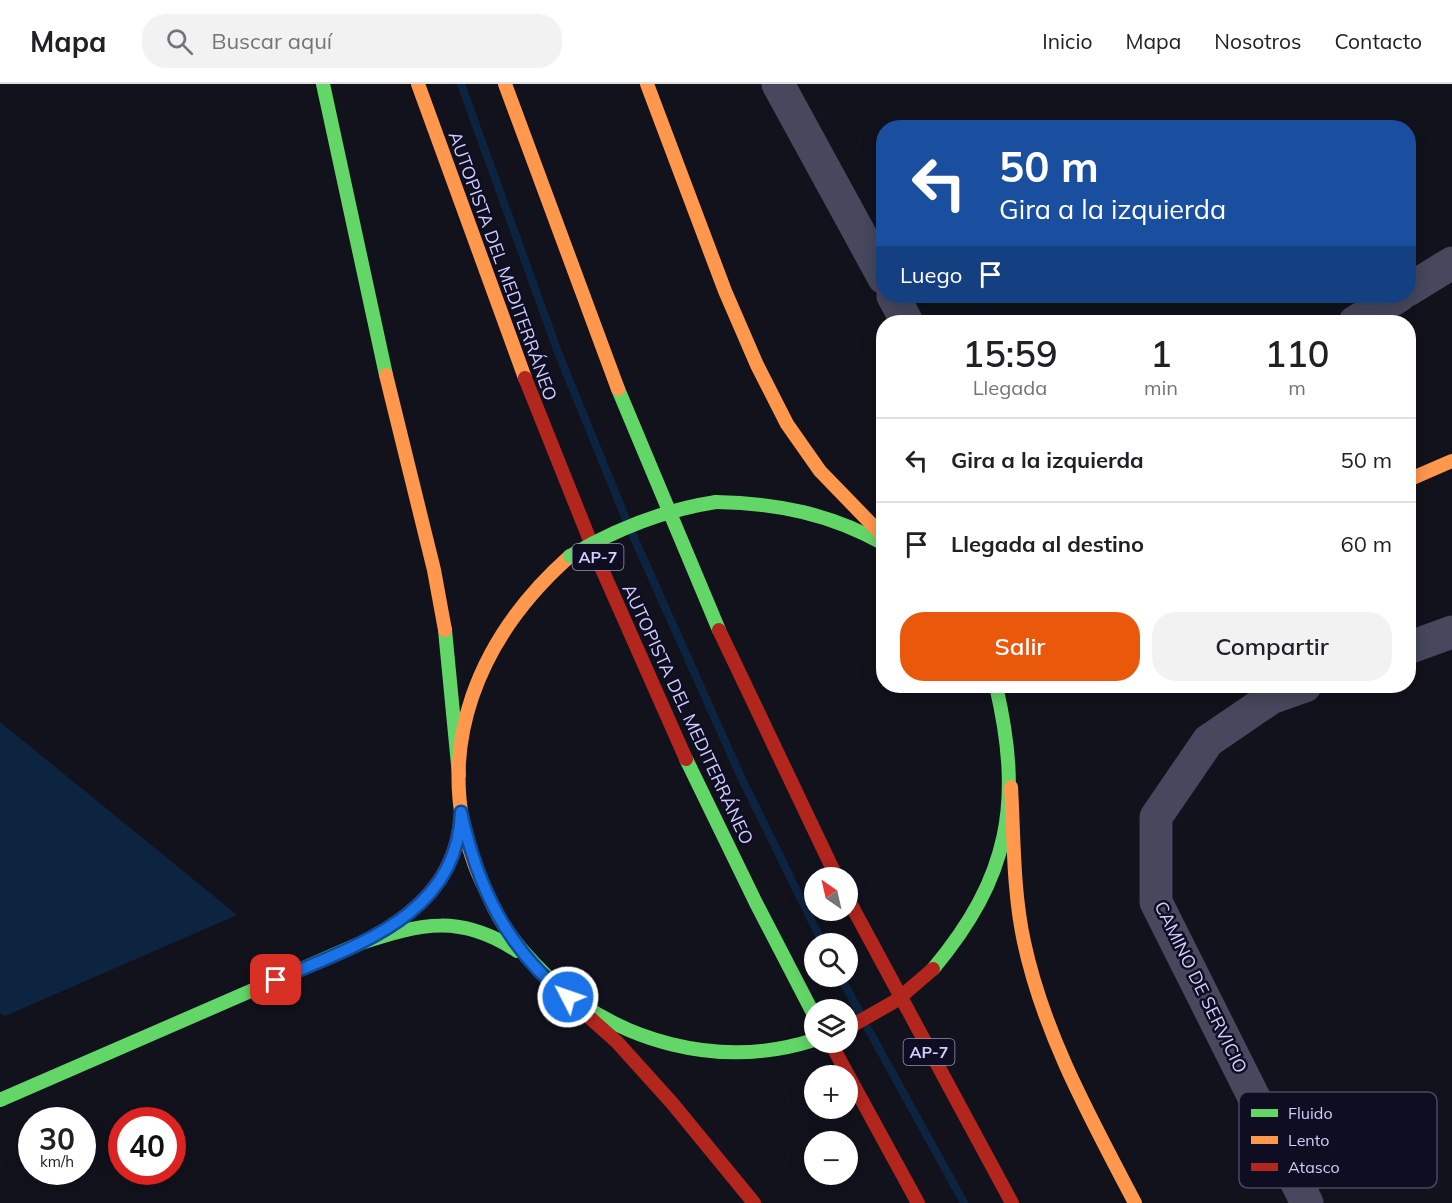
<!DOCTYPE html>
<html lang="es">
<meta charset="utf-8">
<style>
body{margin:0;font-family:Mulish,sans-serif;background:#f2f2f2;color:#202124;height:100vh;display:flex;flex-direction:column;font-size:22px;white-space:nowrap}
*{box-sizing:border-box;margin:0}
p{font-size:20px;color:#757577}
.icon{flex:none;width:33px;height:33px;fill:none;stroke:currentColor;stroke-width:2;stroke-linecap:round;stroke-linejoin:round}
.map{position:relative;flex:1;overflow:hidden}
.side{position:absolute;left:876px;top:231px;width:540px;height:378px;display:flex;flex-direction:column;background:#fff;border-radius:24px;box-shadow:0 3px 15px #0003}
.side>*{flex:none}
.hud{position:absolute;left:876px;top:36px;width:540px;height:183px;border-radius:24px;box-shadow:0 3px 15px #0003;background:#1a4fa0;color:#fff;overflow:hidden}
.needle{width:39px;rotate:326deg}
.buttons{position:absolute;left:804px;top:783px;display:grid;gap:12px}
.buttons a{display:grid;place-items:center;width:54px;height:54px;border-radius:50%;background:#fff;box-shadow:0 3px 15px #0003;font-size:30px}
.speed{position:absolute;left:18px;top:1023px;display:flex;gap:12px;font-size:30px;font-weight:700;text-align:center}
.speed>*{display:grid;place-content:center;width:78px;height:78px;border-radius:50%;background:#fff;box-shadow:0 3px 15px #0003;line-height:1}
.speed small{font-size:15px;font-weight:400}
.speed .limit{border:9px solid #d22;background:#fff;color:#111}
.pin{position:absolute;display:grid;place-items:center;width:51px;height:51px;color:#fff;margin:-26px;border-radius:12px;box-shadow:0 3px 9px #0006}
.me{position:absolute;width:66px;margin:-33px;rotate:311deg;stroke-linejoin:round;filter:drop-shadow(0 0 4px #0008)}
.turn{display:flex;align-items:center;gap:21px;height:126px;padding:0 24px;font-size:27px}
.turn .icon{width:78px;height:78px;stroke-width:2.5}
.turn b{display:block;font-size:42px;line-height:51px}
.then{display:flex;align-items:center;height:57px;padding:0 24px;background:#0003;gap:12px;font-size:22px}
.eta{display:flex;justify-content:space-evenly;align-items:center;height:102px;text-align:center}
.eta b{font-size:36px;font-weight:600;line-height:42px}
.cta{display:flex;gap:12px;margin-top:auto;padding:12px 24px}
.cta a{flex:1;height:69px;border-radius:24px;background:#ea580c;color:#fff;font-size:24px;font-weight:600;line-height:69px;text-align:center}
.cta a+a{background:#f2f2f2;color:#202124}
ul{padding:0;list-style:none}
li{display:flex;align-items:center;gap:18px;height:84px;padding:0 24px;border-top:2px solid #e0e0e0}
li div{flex:1}
li b{display:block;font-size:22px}
li em{font-style:normal}
header{display:flex;align-items:center;gap:36px;box-sizing:border-box;height:84px;padding:0 30px;background:#fff;border-bottom:2px solid #e0e0e0}
header strong{font-size:28px}
nav{display:flex;gap:33px;margin-inline-start:auto;font-size:21px}
.search{width:420px;height:54px;background:#f2f2f2;display:flex;align-items:center;gap:15px;box-sizing:border-box;padding:0 21px;border-radius:24px;color:#757577;font-size:22px}
.map>svg:first-child{display:block}
</style>
<header>
<strong>Mapa</strong>
<div class="search"><svg class="icon" aria-label="search" viewBox="0 0 24 24"><circle cx="10" cy="10" r="6"/><path d="M15 15l6 6"/></svg>Buscar aquí</div>
<nav><a>Inicio</a><a>Mapa</a><a>Nosotros</a><a>Contacto</a></nav>
</header>
<div class="map">
<svg width="1452" height="1119" viewBox="0 0 1452 1119">
<rect width="100%" height="100%" fill="#12121d"/>
<path fill="#0d2441" d="M 0,638 L 237,831 L 5,932 L 0,929 Z"/>
<g fill="none" stroke-linecap="round" stroke-linejoin="round">
<path stroke="#0d2441" stroke-width="8" d="M 461,0 L 559,271 L 626,435
M 631,447 L 741,693 L 823,860
M 840,892 L 860,929
M 866,941 L 964,1119"/>
<path stroke="#47475d" stroke-width="33" d="M 778,0 L 884,194
M 1408,206 L 1452,179
M 893,212 L 907,238
M 1355,238 L 1399,212
M 1408,564 L 1452,548
M 1305,602 L 1271,614 L 1208,657 L 1156,733 L 1156,818 L 1307,1119"/>
<path stroke="#63d668" stroke-width="14" d="M 323,0 L 386,291
M 618,305 L 719,546
M 716,418 C 777,419 831,430 884,460
M 445,546 L 459,691
M 686,675 L 756,819 L 814,931
M 494,824 C 506,849 527,873 547,892 C 618,959 720,986 814,956
M 933,885 C 1010,793 1023,718 996,602
M 0,1016 L 361,859 C 422,839 461,830 517,867"/>
<path stroke="#ff974d" stroke-width="14" d="M 418,0 L 525,294
M 505,0 L 618,305
M 647,0 L 725,207 L 757,281 L 787,340 L 820,387 L 884,453
M 386,291 L 434,486 L 445,546
M 1408,396 L 1452,377
M 1011,703 C 1014,755 1013,807 1024,858 C 1044,951 1091,1035 1135,1119
M 494,824 C 488,810 480,796 475,782 C 431,663 480,552 570,472"/>
<path stroke="#b3261e" stroke-width="14" d="M 525,294 L 597,474 L 686,675
M 719,546 L 837,794
M 848,815 L 1012,1119
M 389,843 C 429,817 455,785 460,737
M 554,902 L 617,958 L 672,1019 L 754,1119
M 830,958 L 918,1119"/>
<path stroke="#63d668" stroke-width="14" d="M 570,472 C 616,445 663,426 716,418"/>
<path stroke="#b3261e" stroke-width="14" d="M 848,944 L 897,916 L 933,885"/>
</g>
<g fill="none" stroke-linecap="round" stroke-linejoin="round">
<g stroke="#114b97" stroke-width="15">
<path id="route" d="M 276,896 C 357,861 458,831 461,728 C 477,801 507,866 568,913"/>
</g>
<use href="#route" stroke="#1a73e8" stroke-width="10"/>
</g>
<g text-anchor="middle" dominant-baseline="central" stroke-width="5" stroke-linejoin="round" paint-order="stroke">
<g fill="#0f0d21" stroke="#9694bc" stroke-width="1.5">
<rect x="572.5" y="460" width="51" height="26" rx="4.5"/>
<rect x="903.5" y="955" width="51" height="26" rx="4.5"/>
</g>
<g font-size="16" font-weight="bold" fill="#d0cefe">
<text x="598" y="473">AP-7</text>
<text x="929" y="968">AP-7</text>
</g>
<g font-size="18" fill="#d0cefe" stroke="#0f0d21">
<text transform="translate(503 182) rotate(70)">AUTOPISTA DEL MEDITERRÁNEO</text>
<text transform="translate(688 630) rotate(65)">AUTOPISTA DEL MEDITERRÁNEO</text>
<text transform="translate(1201 903) rotate(64)">CAMINO DE SERVICIO</text>
</g>
</g>
<rect x="1239" y="1008" width="198" height="96" rx="9" fill="#0f0d21" stroke="#494763" stroke-width="1.5"/>
<rect x="1251" y="1025" width="27" height="8" fill="#63d668"/>
<rect x="1251" y="1052" width="27" height="8" fill="#ff974d"/>
<rect x="1251" y="1079" width="27" height="8" fill="#b3261e"/>
<g font-size="16" fill="#d0cefe">
<text x="1288" y="1035">Fluido</text>
<text x="1288" y="1062">Lento</text>
<text x="1288" y="1089">Atasco</text>
</g>
</svg>
<div class="buttons">
<a><svg class="needle" viewBox="-14 -14 28 28"><path d="M0-13l5 13h-10z" fill="#e53935"/><path d="M0 13l5-13h-10z" fill="#757577"/></svg></a>
<a><svg class="icon" aria-label="search" viewBox="0 0 24 24"><circle cx="10" cy="10" r="6"/><path d="M15 15l6 6"/></svg></a>
<a><svg class="icon" aria-label="layers" viewBox="0 0 24 24"><path d="M12 4l9 5-9 5-9-5zM3 14l9 5 9-5"/></svg></a>
<a>+</a>
<a>−</a>
</div>
<div class="speed"><div>30<small>km/h</small></div><div class="limit">40</div></div>
<div class="pin" style="left:276px;top:896px;background:#d93025"><svg class="icon" aria-label="arrive" viewBox="0 0 24 24"><path d="M6 21V4h12l-3 4 3 4H6"/></svg></div>
<svg class="me" style="left:568px;top:913px" viewBox="-20 -20 40 40"><circle r="17" fill="#1a73e8" stroke="#fff" stroke-width="3"/><path d="M0-11L8 9 0 5-8 9z" fill="#fff"/></svg>
<div class="hud">
<div class="turn"><svg class="icon" aria-label="left" viewBox="0 0 24 24"><path d="M17 20v-9H6M10 6l-5 5 5 5"/></svg><div><b>50 m</b>Gira a la izquierda</div></div>
<div class="then">Luego<svg class="icon" aria-label="arrive" viewBox="0 0 24 24"><path d="M6 21V4h12l-3 4 3 4H6"/></svg></div>
</div>
<section class="side">
<div class="eta">
<div><b>15:59</b><p>Llegada</p></div>
<div><b>1</b><p>min</p></div>
<div><b>110</b><p>m</p></div>
</div>
<ul>
<li><svg class="icon" aria-label="left" viewBox="0 0 24 24"><path d="M17 20v-9H6M10 6l-5 5 5 5"/></svg><div><b>Gira a la izquierda</b></div><em>50 m</em></li>
<li><svg class="icon" aria-label="arrive" viewBox="0 0 24 24"><path d="M6 21V4h12l-3 4 3 4H6"/></svg><div><b>Llegada al destino</b></div><em>60 m</em></li>
</ul>
<div class="cta"><a>Salir</a><a>Compartir</a></div>
</section>
</div>
